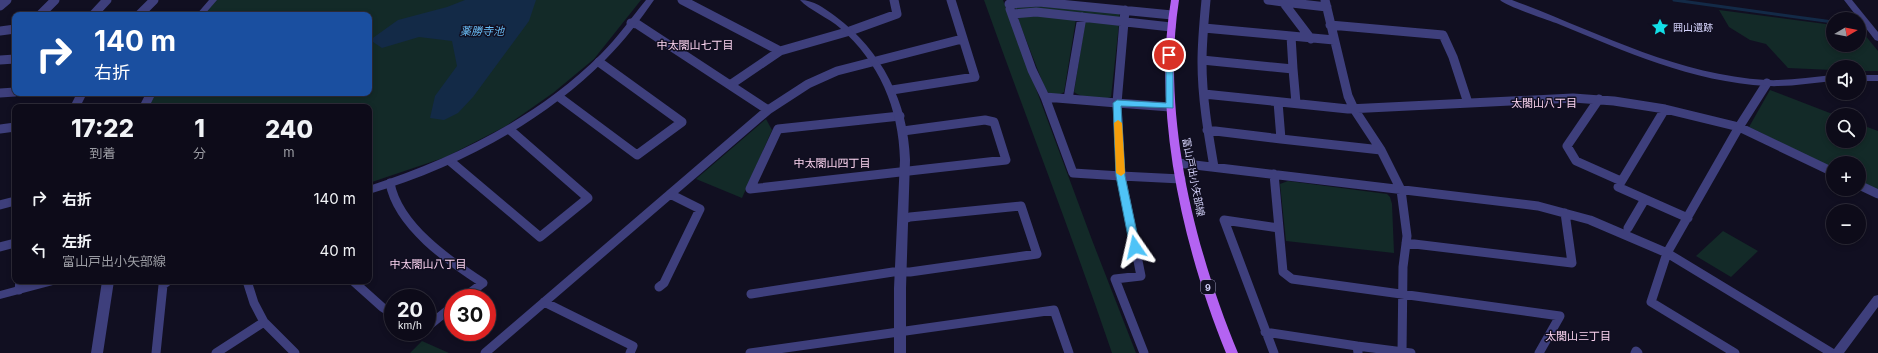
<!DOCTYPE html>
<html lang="ja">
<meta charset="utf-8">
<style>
body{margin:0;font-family:Inter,"Noto Sans JP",sans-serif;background:#161422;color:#f1f3f6;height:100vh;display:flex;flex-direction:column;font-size:15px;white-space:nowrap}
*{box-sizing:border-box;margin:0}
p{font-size:13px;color:#9a9ba2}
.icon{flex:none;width:22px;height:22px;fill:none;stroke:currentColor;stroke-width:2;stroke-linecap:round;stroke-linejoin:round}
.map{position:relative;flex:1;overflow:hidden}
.drawer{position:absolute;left:12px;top:104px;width:360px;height:180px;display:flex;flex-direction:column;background:#0d0b19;border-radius:8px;box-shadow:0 2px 6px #0003,0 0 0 1px #2d2b38}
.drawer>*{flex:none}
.hud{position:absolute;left:12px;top:12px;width:360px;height:84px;border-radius:8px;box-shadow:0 2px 6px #0003,0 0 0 1px #2d2b38;background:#1a4fa0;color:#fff;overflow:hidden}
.needle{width:26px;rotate:80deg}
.buttons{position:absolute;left:1826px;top:12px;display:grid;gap:8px}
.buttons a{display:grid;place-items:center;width:40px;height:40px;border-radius:50%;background:#0d0b19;box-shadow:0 2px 6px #0003,0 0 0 1px #2d2b38;font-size:20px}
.speed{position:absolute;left:384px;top:289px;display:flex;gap:8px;font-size:20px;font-weight:700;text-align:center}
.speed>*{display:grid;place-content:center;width:52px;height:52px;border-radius:50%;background:#0d0b19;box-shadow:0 2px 6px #0003,0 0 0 1px #2d2b38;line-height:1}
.speed small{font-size:10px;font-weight:400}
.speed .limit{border:6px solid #d22;background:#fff;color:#111}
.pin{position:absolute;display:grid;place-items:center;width:34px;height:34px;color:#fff;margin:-17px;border:2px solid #fff;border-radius:50%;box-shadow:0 1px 4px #0007}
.me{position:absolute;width:44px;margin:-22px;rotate:349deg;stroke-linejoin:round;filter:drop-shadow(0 0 3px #0008)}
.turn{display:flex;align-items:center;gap:14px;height:84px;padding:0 16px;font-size:18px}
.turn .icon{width:52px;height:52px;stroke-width:2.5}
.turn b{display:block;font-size:28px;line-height:34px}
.eta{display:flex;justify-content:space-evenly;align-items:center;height:68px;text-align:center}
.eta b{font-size:24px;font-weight:800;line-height:28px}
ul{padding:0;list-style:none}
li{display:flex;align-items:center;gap:12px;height:52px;padding:0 16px}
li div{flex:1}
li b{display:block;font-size:15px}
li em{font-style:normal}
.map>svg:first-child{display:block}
</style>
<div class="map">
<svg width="1878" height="353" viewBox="0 0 1878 353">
<rect width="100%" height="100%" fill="#110f21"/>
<path fill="#132a28" d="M 212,0 L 641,0 L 594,59 L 553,93 L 506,126 L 446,157 L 369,183 L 369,107 L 144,107 L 150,93 L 369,93 L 369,15 L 199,15 Z
M 984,0 L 1003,0 L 1092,240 L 1136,353 L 1112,353 C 1072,235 1026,118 984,0 Z
M 1039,4 L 1119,13 L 1120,18 L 1014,9 L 1018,7 Z
M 1719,10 L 1833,25 L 1833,45 L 1859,45 L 1860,29 L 1878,51 L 1878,71 L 1859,71 L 1859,67 L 1833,67 L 1833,70 L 1788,68 L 1766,44 L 1750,40 L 1729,27 Z
M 1038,15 L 1076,19 L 1064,92 C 1058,96 1053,95 1046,91 L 1018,19 L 1021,16 Z
M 1090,20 L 1119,24 L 1111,97 C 1101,101 1082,98 1074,92 L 1085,23 Z
M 1770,90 L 1835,115 L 1833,115 L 1833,141 L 1859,141 L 1859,124 L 1878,131 L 1878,190 L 1859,181 L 1859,163 L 1833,163 L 1833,168 L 1749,127 Z
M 766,119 L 772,130 L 742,198 L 696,179 Z
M 1288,181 L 1387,194 L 1390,197 L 1392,204 L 1394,253 L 1286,241 L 1280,184 Z
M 1723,231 L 1758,251 L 1731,277 L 1696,256 Z
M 422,341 L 449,353 L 410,353 Z"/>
<path fill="#132a47" d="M 465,0 L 536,0 L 529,21 L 473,97 L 458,113 L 444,120 L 430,118 L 435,96 L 457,66 L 452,41 L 419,37 L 382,48 L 370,40 L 398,20 L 447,7 Z"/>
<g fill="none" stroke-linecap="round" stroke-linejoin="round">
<path stroke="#132a47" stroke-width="3" d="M 1674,0 L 1833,22"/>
<path stroke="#3e3f7c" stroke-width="9" d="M 682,0 L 780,51
M 1206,0 C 1204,21 1202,41 1202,62 C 1202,97 1208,132 1214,167
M 1268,0 L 1283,2 L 1311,39
M 1282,0 L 1283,2 L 1327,7
M 1325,0 L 1348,96 L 1354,109 L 1381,150 L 1401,190 L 1407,236 L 1403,267 L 1402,353
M 1009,4 L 1039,2 L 1172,15
M 0,6 L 7,0
M 1010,9 L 1032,70 L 1045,97
M 1012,14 L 1036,12 L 1171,27
M 40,15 L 55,0
M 93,15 L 107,0
M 139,15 L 154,0
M 631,23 L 637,24 L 768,110
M 1330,25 L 1443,35 L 1453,57 L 1468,103
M 1204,28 L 1334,40
M 0,31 L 15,29
M 0,60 L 15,59
M 1202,60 L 1293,69 L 1291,36
M 1293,69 L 1296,103
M 730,85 L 780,51 L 850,31 L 897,14 L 894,0
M 892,90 L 975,77 L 951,0
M 0,93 L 15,92
M 1204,94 L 1348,109 L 1573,98 L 1614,101 L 1665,109 L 1739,127 L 1833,172
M 559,97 L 637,155 L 682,122 L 599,62
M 1045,97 L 1117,103 L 1121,176 L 1073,173 Z
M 1068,99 L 1082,17
M 1599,99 L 1567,146 L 1576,161 L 1621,181
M 1117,103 L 1170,107
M 1117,103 L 1125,10
M 75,107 L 82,93
M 0,129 L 15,127
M 1207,130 L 1281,139 L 1278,102
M 1281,139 L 1381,150
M 450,161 L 540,237 L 588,198 L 510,130
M 1178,163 L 1538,206 L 1590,220 L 1667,253 L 1832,353
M 1274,174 L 1283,272 L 1292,279 L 1560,316 L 1539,353
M 390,183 C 398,226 449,261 483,283 L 463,298
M 1859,185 L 1878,194
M 750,189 L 1006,160 L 994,122 L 985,120 L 903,131
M 750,189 L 778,129 L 900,116
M 1645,199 L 1618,187 L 1665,109
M 0,205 L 15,201
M 1628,228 L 1645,199 L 1688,218
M 1406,243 L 1572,263 L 1565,213
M 0,247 L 15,243
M 247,281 L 254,303 L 264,322 L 295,353
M 353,281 L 382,307 L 393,314
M 659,287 L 664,283 L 700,209 L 670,194
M 19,290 L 20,281
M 751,294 L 893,272 L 910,272 L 1037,254 L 1021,206 L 910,217 L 904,219
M 544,302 L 633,346 L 630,353
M 427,327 L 453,306
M 1265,332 L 1357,346
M 156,353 L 163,285 L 168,281
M 216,353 L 264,322
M 485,353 L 768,110 L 808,84 L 837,71 L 962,39
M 750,353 L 1054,310 L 1069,353
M 1144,353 L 1115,279 L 1141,276 L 1121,176 L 1181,179
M 1274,353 L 1224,220 L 1279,228
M 1358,353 L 1357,346 L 1411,353
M 1635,353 L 1636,351 L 1638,353
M 1735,353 L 1651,302 L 1667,253 L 1739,127 L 1767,83"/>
<path fill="#3e3f7c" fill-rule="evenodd" d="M 209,0 L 217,0 L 204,15 L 196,15 Z
M 646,0 L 654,0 C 640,20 624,41 606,59 C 541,124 457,168 369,194 L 369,186 C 454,158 537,118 601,54 C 618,37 631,18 646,0 Z
M 800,0 C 814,0 824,8 835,16 C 882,51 908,102 910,160 L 906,288 L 906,353 L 894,353 L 894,288 L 900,160 C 899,108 879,62 840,28 C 829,18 809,10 800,0 Z
M 1500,0 L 1512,0 C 1595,31 1676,75 1766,80 C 1788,81 1811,77 1833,75 L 1833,81 C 1811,83 1789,87 1767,86 C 1692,82 1624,51 1556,23 C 1545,19 1506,6 1500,0 Z
M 1844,0 L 1852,0 L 1878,32 L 1878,41 L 1875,40 Z
M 1859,75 L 1878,75 L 1878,81 L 1859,81 Z
M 146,93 L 156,93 L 149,107 L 139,107 Z
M 37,281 L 59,281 L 57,284 L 53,285 L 0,299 L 0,291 Z
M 102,281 L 114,281 L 103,353 L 91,353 Z
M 1878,295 L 1878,307 L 1844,353 L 1831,353 L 1874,296 Z"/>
<path fill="#b463f2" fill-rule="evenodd" d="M 1171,0 L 1179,0 C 1161,114 1194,247 1238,353 L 1226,353 C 1183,247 1152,114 1171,0 Z"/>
</g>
<path fill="#4fc3f7" stroke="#337fa1" d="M 1166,53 L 1172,53 L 1173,55 L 1173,108 L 1121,106 L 1125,176 L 1140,247 L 1135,251 L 1130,247 L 1116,176 L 1113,103 L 1117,100 L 1166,103 Z"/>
<path fill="#f59e0b" d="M 1118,120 L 1122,123 L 1125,173 L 1121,176 L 1116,173 L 1114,123 Z"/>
<defs>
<g id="sight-bare" transform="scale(1.38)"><path d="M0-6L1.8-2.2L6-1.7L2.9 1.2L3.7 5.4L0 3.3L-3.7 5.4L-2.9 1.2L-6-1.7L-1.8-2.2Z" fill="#13dfe7" stroke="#110f21" stroke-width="2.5" paint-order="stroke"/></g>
</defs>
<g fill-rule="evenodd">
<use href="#sight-bare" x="1660" y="27"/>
</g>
<g text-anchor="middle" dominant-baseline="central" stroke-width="3" stroke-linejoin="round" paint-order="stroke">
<rect fill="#110f21" stroke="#9a98ba" stroke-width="1" x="1201" y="280" width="14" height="14" rx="3"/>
<g font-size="9" font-weight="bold" fill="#d5d3fb">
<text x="1208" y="287">9</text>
</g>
<g font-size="10" fill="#d5d3fb" stroke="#110f21" text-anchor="start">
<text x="1673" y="27">囲山遺跡</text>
</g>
<g font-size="10" fill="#d5d3fb" stroke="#110f21">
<text transform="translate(1194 177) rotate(79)">富山戸出小矢部線</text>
</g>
<g font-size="11" font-style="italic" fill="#69bbf3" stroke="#110f21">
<text x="482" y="31">薬勝寺池</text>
</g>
<g font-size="11" fill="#fcd4f0" stroke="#110f21">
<text x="695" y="45">中太閤山七丁目</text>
<text x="1544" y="103">太閤山八丁目</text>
<text x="832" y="163">中太閤山四丁目</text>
<text x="428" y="264">中太閤山八丁目</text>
<text x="1578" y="336">太閤山三丁目</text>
</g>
</g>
</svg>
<div class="buttons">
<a><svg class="needle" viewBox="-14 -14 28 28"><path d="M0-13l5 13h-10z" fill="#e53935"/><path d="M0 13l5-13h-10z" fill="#9a9ba2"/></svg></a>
<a><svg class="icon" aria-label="sound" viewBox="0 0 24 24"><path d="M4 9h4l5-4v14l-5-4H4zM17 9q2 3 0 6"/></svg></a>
<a><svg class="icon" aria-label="search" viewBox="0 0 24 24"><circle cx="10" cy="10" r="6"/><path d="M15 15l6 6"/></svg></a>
<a>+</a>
<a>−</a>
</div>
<div class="speed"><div>20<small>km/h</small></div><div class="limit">30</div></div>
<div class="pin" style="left:1169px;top:55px;background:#d93025"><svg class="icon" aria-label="arrive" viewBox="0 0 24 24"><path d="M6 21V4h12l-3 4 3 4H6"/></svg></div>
<svg class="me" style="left:1135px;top:247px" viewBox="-20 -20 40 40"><path d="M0-17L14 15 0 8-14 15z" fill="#4fc3f7" stroke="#fff" stroke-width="4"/></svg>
<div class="hud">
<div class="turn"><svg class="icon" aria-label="right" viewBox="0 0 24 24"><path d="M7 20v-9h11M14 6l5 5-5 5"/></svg><div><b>140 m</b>右折</div></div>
</div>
<section class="drawer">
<div class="eta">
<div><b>17:22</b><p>到着</p></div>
<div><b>1</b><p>分</p></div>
<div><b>240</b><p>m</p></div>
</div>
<ul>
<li><svg class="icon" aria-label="right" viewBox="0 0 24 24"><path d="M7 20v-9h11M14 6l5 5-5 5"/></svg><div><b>右折</b></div><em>140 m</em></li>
<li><svg class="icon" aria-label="left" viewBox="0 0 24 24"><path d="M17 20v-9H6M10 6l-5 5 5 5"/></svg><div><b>左折</b><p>富山戸出小矢部線</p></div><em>40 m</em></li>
</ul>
</section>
</div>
